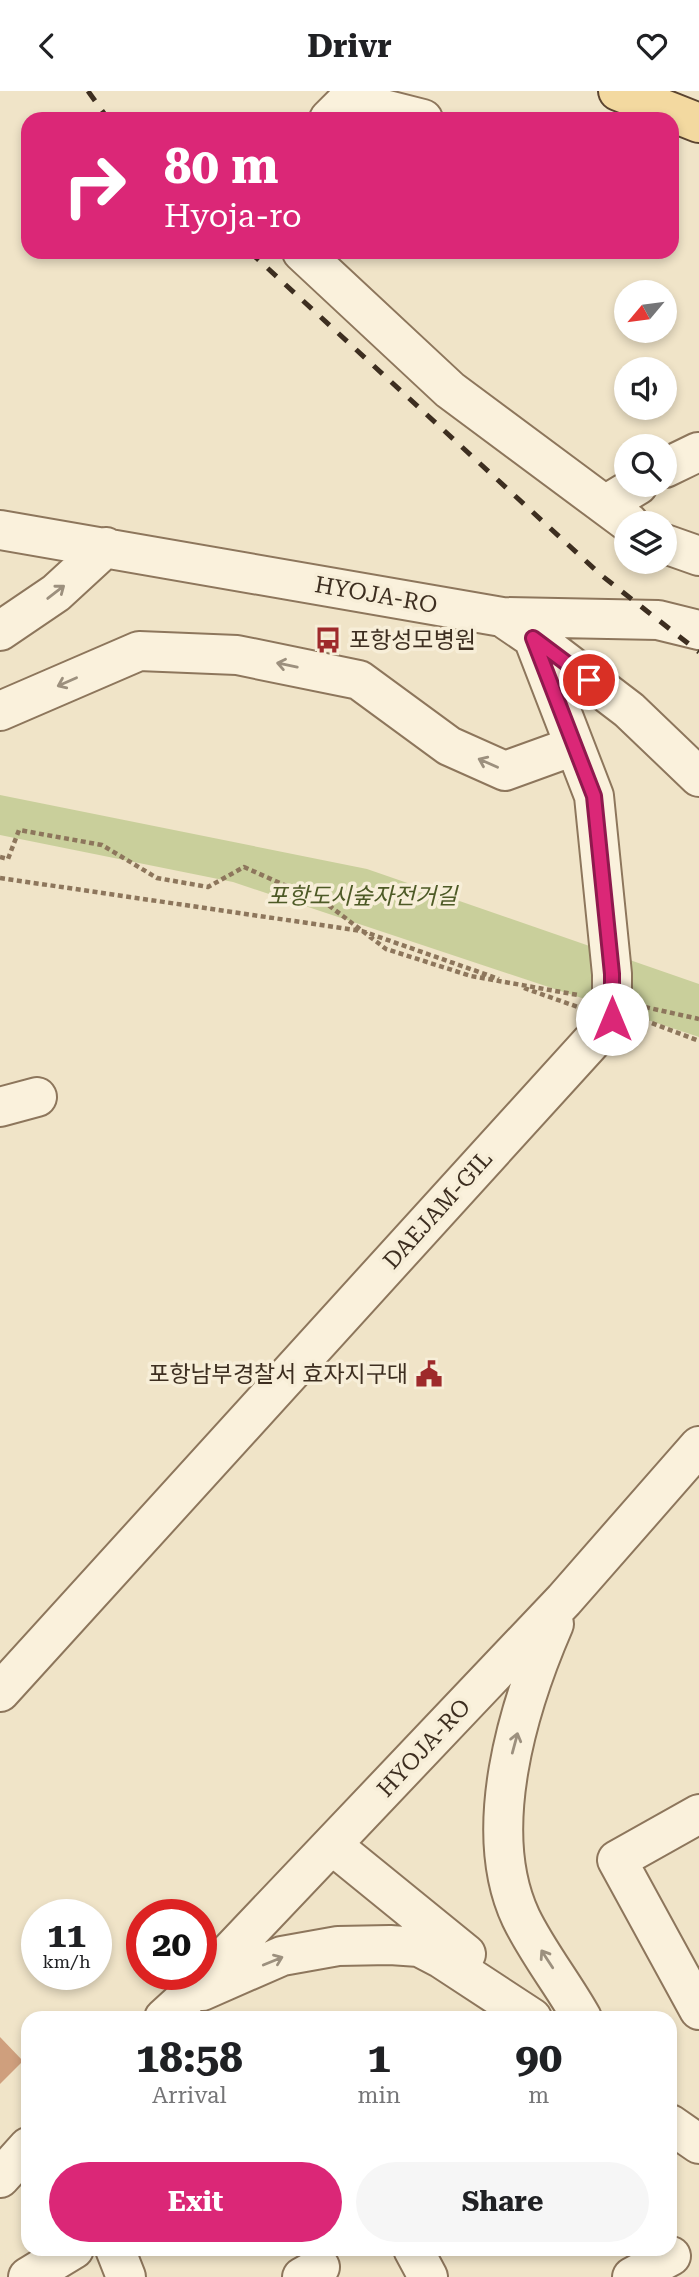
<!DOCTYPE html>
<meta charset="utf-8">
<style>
body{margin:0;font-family:"Roboto Serif","Noto Sans KR",serif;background:#f6f6f6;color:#202124;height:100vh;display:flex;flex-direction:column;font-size:26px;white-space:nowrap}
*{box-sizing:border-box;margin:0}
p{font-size:23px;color:#757577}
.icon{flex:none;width:38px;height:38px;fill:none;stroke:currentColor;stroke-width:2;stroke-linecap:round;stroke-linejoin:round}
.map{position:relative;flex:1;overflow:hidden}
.panel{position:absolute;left:21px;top:1920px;width:656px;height:245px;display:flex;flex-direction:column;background:#fff;border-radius:21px;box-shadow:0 4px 10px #0003}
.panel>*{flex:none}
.top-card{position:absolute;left:21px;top:21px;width:658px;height:147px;border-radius:21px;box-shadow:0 4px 10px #0003;background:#db2777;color:#fff;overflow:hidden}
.needle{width:46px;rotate:241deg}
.controls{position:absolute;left:614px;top:189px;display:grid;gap:14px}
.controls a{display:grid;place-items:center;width:63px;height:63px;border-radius:50%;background:#fff;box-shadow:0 4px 10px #0003;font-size:35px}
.speed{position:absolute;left:21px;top:1808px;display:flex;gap:14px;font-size:35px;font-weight:700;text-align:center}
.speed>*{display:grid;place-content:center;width:91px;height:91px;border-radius:50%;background:#fff;box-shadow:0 4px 10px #0003;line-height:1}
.speed small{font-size:18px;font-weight:400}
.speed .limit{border:10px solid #d22;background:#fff;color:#111}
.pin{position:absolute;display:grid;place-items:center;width:60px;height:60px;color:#fff;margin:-30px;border:4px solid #fff;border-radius:50%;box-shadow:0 2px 7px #0007}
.me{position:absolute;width:77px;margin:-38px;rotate:0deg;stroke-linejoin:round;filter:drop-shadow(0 0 5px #0008)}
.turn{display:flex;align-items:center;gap:24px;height:147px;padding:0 28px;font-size:32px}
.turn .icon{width:91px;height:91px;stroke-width:2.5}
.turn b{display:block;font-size:49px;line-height:60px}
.eta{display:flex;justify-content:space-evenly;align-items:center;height:119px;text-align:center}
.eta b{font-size:42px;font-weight:700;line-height:49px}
.cta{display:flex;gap:14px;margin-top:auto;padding:14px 28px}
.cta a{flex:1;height:80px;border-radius:42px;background:#db2777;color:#fff;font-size:28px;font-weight:700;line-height:80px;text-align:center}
.cta a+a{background:#f6f6f6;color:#202124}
header{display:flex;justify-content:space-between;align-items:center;height:91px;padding:0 28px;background:#fff;font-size:32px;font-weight:700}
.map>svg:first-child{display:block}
</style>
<header><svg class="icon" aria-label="back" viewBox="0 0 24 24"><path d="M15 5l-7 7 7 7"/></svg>Drivr<svg class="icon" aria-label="heart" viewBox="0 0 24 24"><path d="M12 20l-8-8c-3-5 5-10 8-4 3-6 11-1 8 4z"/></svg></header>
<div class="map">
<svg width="699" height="2186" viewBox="0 0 699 2186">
<rect width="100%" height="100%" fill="#f0e4c8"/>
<path fill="#c9cf9b" d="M 0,704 L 367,778 L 699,893 L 699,946 L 233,791 L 0,744 Z"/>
<path fill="#cf9f7d" d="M 0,1946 L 23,1970 L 0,1993 Z"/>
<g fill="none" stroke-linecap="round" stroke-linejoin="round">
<g stroke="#8d765c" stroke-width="42">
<path id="minor" d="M 329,28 L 348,9 L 423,28
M 302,161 L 450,299 L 629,432
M 665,377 L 698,361 L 699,362
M 605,414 L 638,394
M 0,439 L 502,526 L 549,558 L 629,619 L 699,686
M 665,453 L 699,465
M 502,526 L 658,529 L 699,539
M 0,540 L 56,502 L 106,456
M 0,620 L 139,560 L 237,564 L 359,589 L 449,655 L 505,680 L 574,655
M 0,1016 L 37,1006
M 554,1533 C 518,1616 480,1740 521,1827 C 538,1862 563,1893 582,1927
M 0,1601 L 612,928 L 612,883 L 594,705 L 533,547
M 699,1723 L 617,1769 L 699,1919
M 332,1754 L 466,1863
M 202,1900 L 282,1865 L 338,1855 L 390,1854 L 419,1856 L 442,1868 L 532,1927
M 164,1927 L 187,1906 L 564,1509 L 699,1355
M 670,2033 L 699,2053
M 0,2087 L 28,2056
M 115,2158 L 126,2186
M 413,2158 L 428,2186
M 28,2186 L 74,2158
M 302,2186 L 320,2176
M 632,2186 L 671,2165"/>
</g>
<g stroke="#5b4430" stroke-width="42">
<path id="major" d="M 618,0 L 699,32"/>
</g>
<path stroke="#8d765c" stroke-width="4.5" stroke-dasharray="5 3.5" stroke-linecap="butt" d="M 0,766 L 8,768 L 19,739 L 102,754 L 157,787 L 208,796 L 244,776 L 327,813 L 386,858 L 471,885 L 578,904
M 0,787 L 362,840 L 499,888
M 524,897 L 578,916
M 645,916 L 699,928
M 644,929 L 699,950"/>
<use href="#minor" stroke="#faf1dc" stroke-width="38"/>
<use href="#major" stroke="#f3d9a0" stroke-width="38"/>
<path stroke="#3d2e20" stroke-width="5" stroke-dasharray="12 12" stroke-linecap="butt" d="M 88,0 L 108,28
M 250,161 L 601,484 L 699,561"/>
</g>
<defs><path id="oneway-shaft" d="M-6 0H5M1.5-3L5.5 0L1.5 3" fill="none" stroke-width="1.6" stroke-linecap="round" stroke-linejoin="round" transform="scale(1.75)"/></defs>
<g stroke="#9c907e">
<use href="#oneway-shaft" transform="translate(56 501) rotate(-38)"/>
<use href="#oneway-shaft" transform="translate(287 574) rotate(-168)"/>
<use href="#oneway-shaft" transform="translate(67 591) rotate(156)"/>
<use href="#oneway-shaft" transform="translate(488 672) rotate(-156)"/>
<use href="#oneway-shaft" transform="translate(515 1652) rotate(-75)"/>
<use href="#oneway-shaft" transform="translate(547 1868) rotate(-123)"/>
<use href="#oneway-shaft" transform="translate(273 1870) rotate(-22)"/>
</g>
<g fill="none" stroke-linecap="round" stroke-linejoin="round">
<g stroke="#8e194d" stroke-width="18">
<path id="route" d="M 589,589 L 533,547 L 594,705 L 612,883 L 612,928"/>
</g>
<use href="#route" stroke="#db2777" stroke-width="12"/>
</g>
<defs>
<g id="bus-bare" transform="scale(2.1)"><path d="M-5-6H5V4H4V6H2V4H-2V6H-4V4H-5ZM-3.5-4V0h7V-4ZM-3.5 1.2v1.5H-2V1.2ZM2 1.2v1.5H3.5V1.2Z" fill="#9e2a2b" stroke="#f7eed8" stroke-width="2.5" paint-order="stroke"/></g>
<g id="civic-bare" transform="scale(2.1)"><path d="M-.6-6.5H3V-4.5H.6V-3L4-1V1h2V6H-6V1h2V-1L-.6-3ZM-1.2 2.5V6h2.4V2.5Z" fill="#9e2a2b" stroke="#f7eed8" stroke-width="2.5" paint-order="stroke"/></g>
</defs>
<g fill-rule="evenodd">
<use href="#bus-bare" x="328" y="549"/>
<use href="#civic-bare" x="429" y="1283"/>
</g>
<g text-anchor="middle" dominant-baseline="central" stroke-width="7" stroke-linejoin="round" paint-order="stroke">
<g font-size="23" fill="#3d2e20" stroke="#f7eed8">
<text transform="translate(376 504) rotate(10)">HYOJA-RO</text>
<text transform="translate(438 1119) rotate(-48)">DAEJAM-GIL</text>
<text transform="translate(424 1657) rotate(-47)">HYOJA-RO</text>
</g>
<g font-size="23" fill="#3d2e20" stroke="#f7eed8" text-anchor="start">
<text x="349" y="549">포항성모병원</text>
<text x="408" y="1283" text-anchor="end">포항남부경찰서 효자지구대</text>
</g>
<g font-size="23" font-style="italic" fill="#4d5a26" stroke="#f7eed8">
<text x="362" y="805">포항도시숲자전거길</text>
</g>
</g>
</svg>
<div class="controls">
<a><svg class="needle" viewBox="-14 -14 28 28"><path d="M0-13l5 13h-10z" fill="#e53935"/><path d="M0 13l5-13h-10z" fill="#757577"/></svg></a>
<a><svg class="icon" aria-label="sound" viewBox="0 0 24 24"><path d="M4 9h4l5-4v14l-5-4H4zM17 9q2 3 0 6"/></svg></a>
<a><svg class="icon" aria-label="search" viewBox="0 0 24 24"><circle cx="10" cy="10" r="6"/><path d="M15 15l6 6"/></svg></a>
<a><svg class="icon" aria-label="layers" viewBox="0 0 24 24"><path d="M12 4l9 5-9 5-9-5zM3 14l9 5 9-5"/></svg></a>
</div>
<div class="speed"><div>11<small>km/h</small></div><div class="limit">20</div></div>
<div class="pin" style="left:589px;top:589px;background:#d93025"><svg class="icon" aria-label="arrive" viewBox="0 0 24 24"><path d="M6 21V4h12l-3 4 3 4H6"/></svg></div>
<svg class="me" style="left:612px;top:928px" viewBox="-20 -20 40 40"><circle r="19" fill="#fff"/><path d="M0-13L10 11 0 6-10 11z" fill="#db2777"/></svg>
<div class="top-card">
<div class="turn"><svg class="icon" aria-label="right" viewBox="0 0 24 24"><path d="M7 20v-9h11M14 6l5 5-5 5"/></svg><div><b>80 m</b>Hyoja-ro</div></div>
</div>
<section class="panel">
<div class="eta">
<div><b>18:58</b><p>Arrival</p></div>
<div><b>1</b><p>min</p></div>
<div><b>90</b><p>m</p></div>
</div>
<div class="cta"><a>Exit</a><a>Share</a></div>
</section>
</div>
